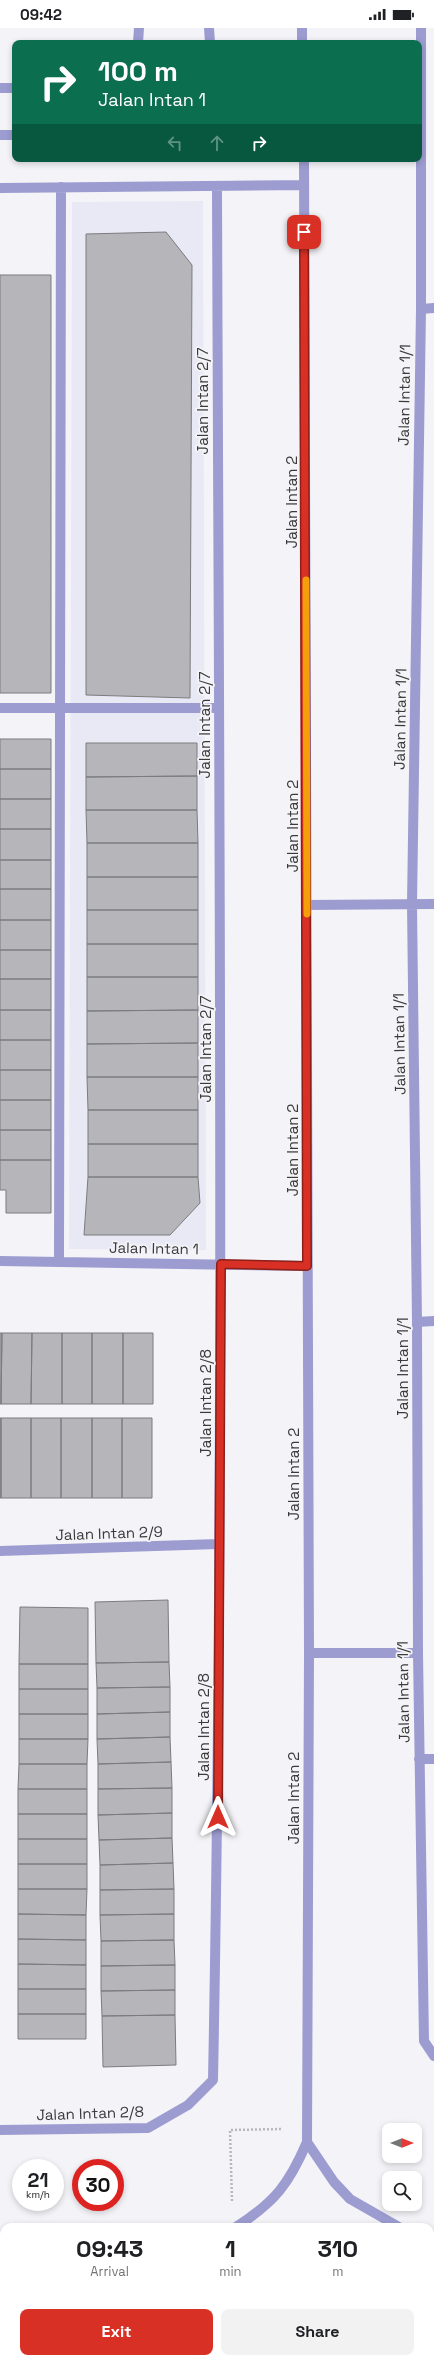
<!DOCTYPE html>
<style>
body{margin:0;font-family:"Space Grotesk",sans-serif;background:#f2f2f2;color:#202124;height:100vh;display:flex;flex-direction:column;font-size:15px;white-space:nowrap}
*{box-sizing:border-box;margin:0}
p{font-size:13px;color:#757577}
.icon{flex:none;width:22px;height:22px;fill:none;stroke:currentColor;stroke-width:2;stroke-linecap:round;stroke-linejoin:round}
.map{position:relative;flex:1;overflow:hidden}
.side{position:absolute;left:0px;top:2195px;width:434px;height:140px;display:flex;flex-direction:column;background:#fff;border-radius:12px 12px 0 0;box-shadow:0 2px 6px #0003}
.side>*{flex:none}
.guide{position:absolute;left:12px;top:12px;width:410px;height:122px;border-radius:8px;box-shadow:0 2px 6px #0003;background:#0b6e4f;color:#fff;overflow:hidden}
.needle{width:26px;rotate:90deg}
.buttons{position:absolute;left:382px;top:2095px;display:grid;gap:8px}
.buttons a{display:grid;place-items:center;width:40px;height:40px;border-radius:8px;background:#fff;box-shadow:0 2px 6px #0003;font-size:20px}
.speed{position:absolute;left:12px;top:2131px;display:flex;gap:8px;font-size:20px;font-weight:700;text-align:center}
.speed>*{display:grid;place-content:center;width:52px;height:52px;border-radius:50%;background:#fff;box-shadow:0 2px 6px #0003;line-height:1}
.speed small{font-size:10px;font-weight:400}
.speed .limit{border:6px solid #d22;background:#fff;color:#111}
.pin{position:absolute;display:grid;place-items:center;width:34px;height:34px;color:#fff;margin:-17px;border-radius:8px;box-shadow:0 2px 6px #0006}
.me{position:absolute;width:44px;margin:-22px;rotate:0deg;stroke-linejoin:round;filter:drop-shadow(0 0 3px #0008)}
.turn{display:flex;align-items:center;gap:14px;height:84px;padding:0 20px;font-size:18px}
.turn .icon{width:52px;height:52px;stroke-width:2.5}
.turn b{display:block;font-size:28px;line-height:34px}
.lanes{display:flex;align-items:center;height:38px;padding:0 20px;background:#0003;justify-content:center;gap:20px;direction:ltr}
.lanes .off{opacity:.35}
.eta{display:flex;justify-content:space-evenly;align-items:center;height:68px;text-align:center}
.eta b{font-size:24px;font-weight:600;line-height:28px}
.button{display:flex;gap:8px;margin-top:auto;padding:8px 20px}
.button a{flex:1;height:46px;border-radius:8px;background:#d93025;color:#fff;font-size:16px;font-weight:600;line-height:46px;text-align:center}
.button a+a{background:#f2f2f2;color:#202124}
.status{display:flex;justify-content:space-between;align-items:center;height:28px;padding:0 20px;background:#fff;direction:ltr}
.status svg{height:11px;fill:currentColor}
.map>svg:first-child{display:block}
</style>
<div class="status"><b>09:42</b><svg viewBox="0 0 49 12"><path d="M0 12V9h3v3zM5 12V6h3v6zM10 12V3h3v9zM15 12V0h3v12zM26 1h20v11H26zM47 4h2v5h-2z"/></svg></div>
<div class="map">
<svg width="434" height="2335" viewBox="0 0 434 2335">
<rect width="100%" height="100%" fill="#f4f4f8"/>
<path fill="#e8e9f4" d="M 203,173 L 206,1222 L 69,1221 L 72,174 Z"/>
<path fill="#b6b6ba" stroke="#7b7c7f" d="M 166,204 L 192,237 L 190,670 L 86,667 L 86,206 Z
M 0,247 L 51,247 L 51,665 L 0,665 Z
M 0,711 L 51,711 L 51,741 L 0,741 Z
M 86,715 L 197,715 L 197,748 L 86,749 Z
M 0,741 L 51,741 L 51,771 L 0,771 Z
M 197,748 L 197,782 L 86,782 L 86,749 Z
M 0,771 L 51,771 L 51,801 L 0,801 Z
M 86,782 L 197,782 L 198,815 L 87,815 Z
M 0,801 L 51,801 L 51,832 L 0,832 Z
M 87,815 L 198,815 L 198,849 L 87,849 Z
M 0,832 L 51,832 L 51,861 L 0,861 Z
M 87,849 L 198,849 L 198,882 L 87,882 Z
M 0,861 L 51,861 L 51,892 L 0,892 Z
M 87,882 L 198,882 L 198,916 L 87,916 Z
M 0,892 L 51,892 L 51,922 L 0,922 Z
M 87,916 L 198,916 L 198,949 L 87,949 Z
M 0,922 L 51,922 L 51,951 L 0,951 Z
M 87,949 L 198,949 L 198,982 L 87,983 Z
M 0,951 L 51,951 L 51,982 L 0,982 Z
M 0,982 L 51,982 L 51,1012 L 0,1012 Z
M 198,982 L 198,1015 L 87,1016 L 87,983 Z
M 0,1012 L 51,1012 L 51,1042 L 0,1042 Z
M 198,1015 L 198,1049 L 87,1049 L 87,1016 Z
M 0,1042 L 51,1042 L 51,1072 L 0,1072 Z
M 87,1049 L 198,1049 L 198,1082 L 88,1082 Z
M 0,1072 L 51,1072 L 51,1102 L 0,1102 Z
M 88,1082 L 198,1082 L 198,1116 L 88,1116 Z
M 0,1102 L 51,1102 L 51,1132 L 0,1132 Z
M 88,1116 L 198,1116 L 198,1149 L 88,1149 Z
M 0,1132 L 51,1132 L 51,1185 L 6,1185 L 6,1162 L 0,1162 Z
M 88,1149 L 198,1149 L 200,1175 L 170,1207 L 84,1207 Z
M 0,1305 L 2,1305 L 1,1376 L 0,1376 Z
M 2,1305 L 32,1305 L 31,1376 L 1,1376 Z
M 32,1305 L 62,1305 L 62,1376 L 31,1376 Z
M 62,1305 L 92,1305 L 92,1376 L 62,1376 Z
M 92,1305 L 123,1305 L 123,1376 L 92,1376 Z
M 123,1305 L 153,1305 L 153,1376 L 123,1376 Z
M 0,1390 L 1,1390 L 1,1470 L 0,1470 Z
M 1,1390 L 31,1390 L 31,1470 L 1,1470 Z
M 31,1390 L 61,1390 L 61,1470 L 31,1470 Z
M 61,1390 L 92,1390 L 92,1470 L 61,1470 Z
M 92,1390 L 122,1390 L 122,1470 L 92,1470 Z
M 122,1390 L 152,1390 L 152,1470 L 122,1470 Z
M 168,1572 L 169,1634 L 96,1635 L 95,1574 Z
M 20,1579 L 88,1580 L 88,1636 L 19,1636 Z
M 169,1634 L 170,1659 L 97,1660 L 96,1635 Z
M 19,1636 L 88,1636 L 88,1661 L 19,1661 Z
M 170,1659 L 170,1684 L 97,1686 L 97,1660 Z
M 19,1661 L 88,1661 L 88,1686 L 19,1686 Z
M 170,1684 L 170,1709 L 97,1711 L 97,1686 Z
M 19,1686 L 88,1686 L 88,1711 L 19,1711 Z
M 170,1709 L 171,1734 L 98,1736 L 97,1711 Z
M 19,1711 L 88,1711 L 87,1736 L 19,1736 Z
M 171,1734 L 172,1760 L 98,1761 L 98,1736 Z
M 19,1736 L 87,1736 L 87,1761 L 18,1761 Z
M 172,1760 L 172,1785 L 98,1787 L 98,1761 Z
M 18,1761 L 87,1761 L 87,1786 L 18,1786 Z
M 172,1785 L 172,1810 L 99,1812 L 98,1787 Z
M 18,1786 L 87,1786 L 87,1811 L 18,1811 Z
M 172,1810 L 173,1835 L 100,1837 L 99,1812 Z
M 18,1811 L 87,1811 L 87,1836 L 18,1836 Z
M 173,1835 L 174,1861 L 100,1862 L 100,1837 Z
M 18,1836 L 87,1836 L 87,1861 L 18,1861 Z
M 18,1861 L 87,1861 L 86,1887 L 18,1886 Z
M 174,1861 L 174,1886 L 100,1887 L 100,1862 Z
M 18,1886 L 86,1887 L 86,1912 L 18,1911 Z
M 174,1886 L 174,1912 L 101,1913 L 100,1887 Z
M 18,1911 L 86,1912 L 86,1937 L 18,1936 Z
M 174,1912 L 175,1937 L 101,1938 L 101,1913 Z
M 18,1936 L 86,1937 L 86,1961 L 18,1961 Z
M 175,1937 L 175,1962 L 101,1963 L 101,1938 Z
M 18,1961 L 86,1961 L 86,1986 L 18,1986 Z
M 175,1962 L 175,1987 L 102,1988 L 101,1963 Z
M 18,1986 L 86,1986 L 86,2011 L 18,2011 Z
M 175,1987 L 176,2037 L 103,2039 L 102,1988 Z"/>
<g fill="none" stroke-linecap="round" stroke-linejoin="round">
<path stroke="#b8b8bb" stroke-width="2.5" stroke-dasharray="2 2" stroke-linecap="butt" d="M 232,2173 L 230,2102 L 282,2101
M 234,2331 L 234,2335"/>
<path stroke="#9d9cd1" stroke-width="10" d="M 209,0 L 210,15
M 302,0 L 302,15
M 421,0 L 421,281 L 412,876 L 417,1294 L 418,1625 L 424,2013 L 434,2028
M 138,15 L 139,0
M 0,60 L 15,60
M 0,107 L 15,107
M 0,160 L 304,157
M 421,281 L 434,280
M 0,680 L 219,680
M 307,877 L 434,876
M 0,1233 L 307,1238
M 59,1233 L 61,159
M 417,1294 L 434,1293
M 0,1523 L 218,1516
M 309,1625 L 418,1625
M 419,1731 L 434,1731
M 0,2102 L 148,2100 L 188,2077 L 213,2052 C 225,1421 219,789 217,158
M 307,2114 L 334,2154 L 350,2171 L 399,2199
M 236,2199 C 275,2174 289,2156 307,2114 L 309,1625 L 304,131"/>
<path stroke="#442c9d" stroke-width="12" d="M 430,2219 L 434,2219
M 0,2235 L 4,2235
M 383,2335 L 434,2333"/>
</g>
<g fill="none" stroke-linecap="round" stroke-linejoin="round">
<g stroke="#8d1f18" stroke-width="10">
<path id="route" d="M 218,1789 L 221,1236 L 307,1238 L 304,204"/>
</g>
<use href="#route" stroke="#d93025" stroke-width="7"/>
<path stroke="#f59e0b" stroke-width="7" d="M 306,552 L 307,886"/>
</g>
<g text-anchor="middle" dominant-baseline="central" stroke-width="3.5" stroke-linejoin="round" paint-order="stroke">
<g font-size="15" fill="#3b3b3c" stroke="#f4f4f8">
<text transform="translate(404 367) rotate(-89)">Jalan Intan 1/1</text>
<text transform="translate(202 373) rotate(-90)">Jalan Intan 2/7</text>
<text transform="translate(291 474) rotate(-90)">Jalan Intan 2</text>
<text transform="translate(400 691) rotate(-89)">Jalan Intan 1/1</text>
<text transform="translate(204 697) rotate(-90)">Jalan Intan 2/7</text>
<text transform="translate(292 798) rotate(-90)">Jalan Intan 2</text>
<text transform="translate(399 1016) rotate(-91)">Jalan Intan 1/1</text>
<text transform="translate(205 1021) rotate(-90)">Jalan Intan 2/7</text>
<text transform="translate(292 1122) rotate(-90)">Jalan Intan 2</text>
<text transform="translate(154 1220) rotate(1)">Jalan Intan 1</text>
<text transform="translate(402 1340) rotate(-90)">Jalan Intan 1/1</text>
<text transform="translate(205 1375) rotate(-90)">Jalan Intan 2/8</text>
<text transform="translate(293 1446) rotate(-90)">Jalan Intan 2</text>
<text transform="translate(109 1505) rotate(-2)">Jalan Intan 2/9</text>
<text transform="translate(403 1664) rotate(-91)">Jalan Intan 1/1</text>
<text transform="translate(203 1699) rotate(-90)">Jalan Intan 2/8</text>
<text transform="translate(293 1770) rotate(-90)">Jalan Intan 2</text>
<text transform="translate(90 2085) rotate(-2)">Jalan Intan 2/8</text>
</g>
</g>
</svg>
<div class="buttons">
<a><svg class="needle" viewBox="-14 -14 28 28"><path d="M0-13l5 13h-10z" fill="#e53935"/><path d="M0 13l5-13h-10z" fill="#757577"/></svg></a>
<a><svg class="icon" aria-label="search" viewBox="0 0 24 24"><circle cx="10" cy="10" r="6"/><path d="M15 15l6 6"/></svg></a>
</div>
<div class="speed"><div>21<small>km/h</small></div><div class="limit">30</div></div>
<div class="pin" style="left:304px;top:204px;background:#d93025"><svg class="icon" aria-label="arrive" viewBox="0 0 24 24"><path d="M6 21V4h12l-3 4 3 4H6"/></svg></div>
<svg class="me" style="left:218px;top:1789px" viewBox="-20 -20 40 40"><path d="M0-17L14 15 0 8-14 15z" fill="#d93025" stroke="#fff" stroke-width="4"/></svg>
<div class="guide">
<div class="turn"><svg class="icon" aria-label="right" viewBox="0 0 24 24"><path d="M7 20v-9h11M14 6l5 5-5 5"/></svg><div><b>100 m</b>Jalan Intan 1</div></div>
<div class="lanes"><svg class="icon off" aria-label="left" viewBox="0 0 24 24"><path d="M17 20v-9H6M10 6l-5 5 5 5"/></svg><svg class="icon off" aria-label="ahead" viewBox="0 0 24 24"><path d="M12 20V5M6 11l6-6 6 6"/></svg><svg class="icon" aria-label="right" viewBox="0 0 24 24"><path d="M7 20v-9h11M14 6l5 5-5 5"/></svg></div>
</div>
<section class="side">
<div class="eta">
<div><b>09:43</b><p>Arrival</p></div>
<div><b>1</b><p>min</p></div>
<div><b>310</b><p>m</p></div>
</div>
<div class="button"><a>Exit</a><a>Share</a></div>
</section>
</div>
